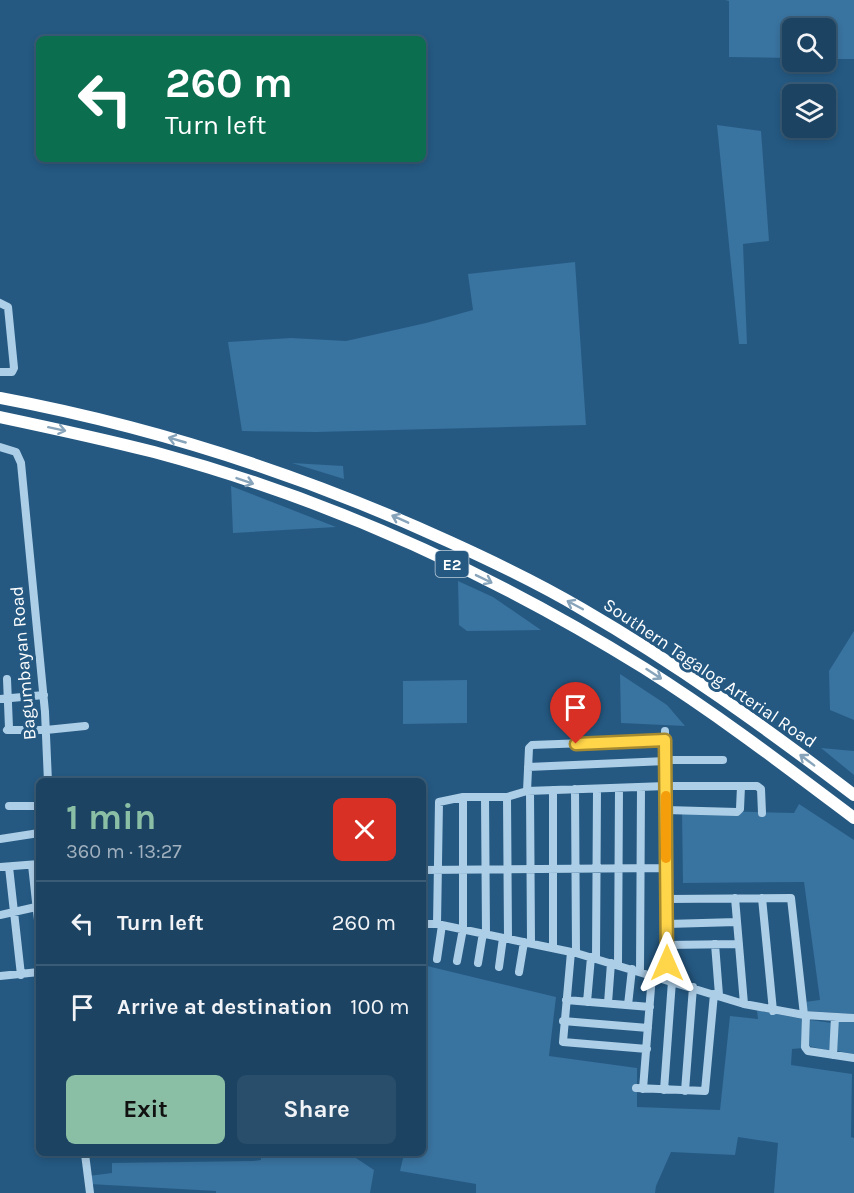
<!DOCTYPE html>
<meta charset="utf-8">
<style>
body{margin:0;font-family:Karla,sans-serif;background:#294e6b;color:#f1f3f6;height:100vh;display:flex;flex-direction:column;font-size:22px;white-space:nowrap}
*{box-sizing:border-box;margin:0}
p{font-size:20px;color:#a0b0be}
.icon{flex:none;width:33px;height:33px;fill:none;stroke:currentColor;stroke-width:2;stroke-linecap:round;stroke-linejoin:round}
.map{position:relative;flex:1;overflow:hidden}
.side{position:absolute;left:36px;top:778px;width:390px;height:378px;display:flex;flex-direction:column;background:#1c4362;border-radius:9px;box-shadow:0 3px 9px #0003,0 0 0 2px #3a5c77}
.side>*{flex:none}
.banner{position:absolute;left:36px;top:36px;width:390px;height:126px;border-radius:9px;box-shadow:0 3px 9px #0003,0 0 0 2px #3a5c77;background:#0b6e4f;color:#fff;overflow:hidden}
.tools{position:absolute;left:782px;top:18px;display:grid;gap:12px}
.tools a{display:grid;place-items:center;width:54px;height:54px;border-radius:9px;background:#1c4362;box-shadow:0 3px 9px #0003,0 0 0 2px #3a5c77;font-size:30px}
.pin{position:absolute;display:grid;place-items:center;width:51px;height:51px;color:#fff;margin:-62px -26px;border-radius:50% 50% 50% 0;rotate:-45deg;box-shadow:0 0 6px #0007}
.pin .icon{rotate:45deg}
.me{position:absolute;width:66px;margin:-33px;rotate:0deg;stroke-linejoin:round;filter:drop-shadow(0 0 4px #0008)}
.turn{display:flex;align-items:center;gap:21px;height:126px;padding:0 30px;font-size:27px}
.turn .icon{width:78px;height:78px;stroke-width:2.5}
.turn b{display:block;font-size:42px;line-height:51px}
.round{display:grid;place-items:center;flex:none;width:63px;height:63px;border-radius:9px;background:#294e6b}
.headline{display:flex;align-items:center;justify-content:space-between;height:102px;padding:0 30px}
h1{font-size:36px;font-weight:700;line-height:45px;color:#8abfa5}
.action{display:flex;gap:12px;margin-top:auto;padding:12px 30px}
.action a{flex:1;height:69px;border-radius:9px;background:#8abfa5;color:#111;font-size:24px;font-weight:700;line-height:69px;text-align:center}
.action a+a{background:#294e6b;color:#f1f3f6}
ul{padding:0;list-style:none}
li{display:flex;align-items:center;gap:18px;height:84px;padding:0 30px;border-top:2px solid #3a5c77}
li div{flex:1}
li b{display:block;font-size:22px}
li em{font-style:normal}
.map>svg:first-child{display:block}
</style>
<div class="map">
<svg width="854" height="1193" viewBox="0 0 854 1193">
<rect width="100%" height="100%" fill="#255982"/>
<path fill="#39739f" d="M 725,0 L 854,0 L 854,59 L 825,59 L 825,28 L 792,28 L 792,58 L 729,57 L 729,1 Z
M 717,125 L 761,131 L 769,241 L 743,244 L 747,344 L 739,344 Z
M 575,262 L 586,425 L 316,432 L 242,431 L 228,342 L 291,338 L 346,341 L 426,323 L 473,310 L 468,274 Z
M 292,463 L 343,466 L 344,479 Z
M 231,486 L 336,527 L 233,533 Z
M 458,581 L 493,597 L 541,630 L 467,631 L 459,625 Z
M 854,631 L 854,720 L 830,710 L 829,671 Z
M 620,674 L 667,705 L 685,726 L 621,723 Z
M 467,680 L 467,723 L 403,724 L 403,681 Z
M 821,748 L 854,751 L 854,775 Z
M 799,804 L 854,840 L 854,1014 L 807,1011 L 805,1002 L 820,1000 L 804,882 L 683,883 L 682,810 L 794,813 Z
M 423,965 L 556,997 L 549,1056 L 637,1068 L 637,1107 L 720,1110 L 730,1016 L 758,1019 L 757,1010 L 802,1019 L 803,1048 L 792,1049 L 791,1065 L 852,1074 L 851,1137 L 854,1138 L 854,1193 L 774,1193 L 778,1143 L 738,1137 L 735,1155 L 671,1152 L 656,1186 L 655,1193 L 476,1193 L 476,1184 L 400,1171 L 404,1154 L 423,1154 L 423,1063 L 428,1041 L 423,1039 Z
M 811,1020 L 832,1023 L 829,1051 L 809,1046 L 810,1021 Z
M 854,1021 L 854,1054 L 837,1051 L 838,1022 Z
M 261,1154 L 353,1154 L 353,1156 L 374,1170 L 370,1193 L 216,1193 L 216,1191 L 89,1184 L 88,1176 L 112,1173 L 112,1163 L 253,1161 L 261,1160 Z"/>
<g fill="none" stroke-linecap="round" stroke-linejoin="round">
<path stroke="#adcee7" stroke-width="8" d="M 0,303 L 8,307 L 14,368 L 12,372 L 0,372
M 0,447 L 16,452 L 21,463 L 45,712 L 48,782
M 7,679 L 9,728 L 7,730 L 46,730 L 85,726
M 0,699 L 44,695
M 665,731 L 667,980
M 666,760 L 723,760
M 528,767 L 666,761
M 575,789 L 576,953
M 553,790 L 553,948
M 527,791 L 529,748 L 532,745 L 665,740
M 530,791 L 531,943
M 485,797 L 486,934
M 507,797 L 508,939
M 9,806 L 39,806
M 666,810 L 737,812 L 740,809 L 741,786
M 0,839 L 39,833
M 32,865 L 39,929
M 0,867 L 39,864
M 9,867 L 21,975
M 423,870 L 666,868
M 735,898 L 744,1004
M 762,898 L 773,1011
M 0,915 L 36,907
M 423,924 L 437,924 L 576,953 L 744,1004 L 804,1015 L 791,898 L 667,899
M 437,924 L 439,802 L 463,797 L 507,797 L 527,791 L 666,786 L 757,786 L 761,789 L 762,813
M 667,924 L 737,922
M 715,944 L 719,995
M 667,945 L 739,944
M 571,952 L 563,1042 L 647,1049
M 437,959 L 442,925
M 596,959 L 597,789
M 457,961 L 463,929 L 463,797
M 478,963 L 483,933
M 618,965 L 619,788
M 499,967 L 503,938
M 519,972 L 524,942
M 640,972 L 641,787
M 0,976 L 39,972
M 566,1000 L 650,1007
M 587,1002 L 591,957
M 608,1003 L 611,963
M 628,1005 L 632,969
M 804,1015 L 854,1018
M 806,1016 L 805,1047 L 808,1051 L 854,1058
M 563,1021 L 648,1028
M 833,1055 L 835,1017
M 636,1088 L 705,1091 L 714,994
M 643,1089 L 652,975
M 664,1090 L 672,981
M 685,1091 L 693,987
M 85,1154 L 90,1193"/>
<path stroke="#fff" stroke-width="12" d="M 0,398 C 155,427 306,476 450,542 C 494,562 540,584 582,609 C 677,664 766,728 854,795
M 0,417 C 52,428 103,439 154,452 C 326,498 493,574 644,668 C 717,714 785,766 854,818"/>
</g>
<defs><path id="oneway-shaft" d="M-6 0H5M1.5-3L5.5 0L1.5 3" fill="none" stroke-width="1.6" stroke-linecap="round" stroke-linejoin="round" transform="scale(1.5)"/></defs>
<g stroke="#87a4ba">
<use href="#oneway-shaft" transform="translate(57 429) rotate(12)"/>
<use href="#oneway-shaft" transform="translate(177 440) rotate(-164)"/>
<use href="#oneway-shaft" transform="translate(245 481) rotate(19)"/>
<use href="#oneway-shaft" transform="translate(400 519) rotate(-156)"/>
<use href="#oneway-shaft" transform="translate(484 579) rotate(26)"/>
<use href="#oneway-shaft" transform="translate(575 605) rotate(-152)"/>
<use href="#oneway-shaft" transform="translate(654 674) rotate(33)"/>
<use href="#oneway-shaft" transform="translate(807 760) rotate(-143)"/>
</g>
<g fill="none" stroke-linecap="round" stroke-linejoin="round">
<g stroke="#a68a30" stroke-width="15">
<path id="route" d="M 576,744 L 665,740 L 667,963"/>
</g>
<use href="#route" stroke="#ffd54a" stroke-width="10"/>
<path stroke="#f59e0b" stroke-width="10" d="M 666,796 L 666,858"/>
</g>
<g text-anchor="middle" dominant-baseline="central" stroke-width="6" stroke-linejoin="round" paint-order="stroke">
<rect fill="#255982" stroke="#becdda" stroke-width="1.5" x="435.5" y="551" width="33" height="26" rx="4.5"/>
<g font-size="16" font-weight="bold" fill="#fff">
<text x="452" y="564">E2</text>
</g>
<g font-size="18" fill="#fff" stroke="#255982">
<text transform="translate(23 663) rotate(-95)">Bagumbayan Road</text>
<text transform="translate(710 673) rotate(34)">Southern Tagalog Arterial Road</text>
</g>
</g>
</svg>
<div class="tools">
<a><svg class="icon" aria-label="search" viewBox="0 0 24 24"><circle cx="10" cy="10" r="6"/><path d="M15 15l6 6"/></svg></a>
<a><svg class="icon" aria-label="layers" viewBox="0 0 24 24"><path d="M12 4l9 5-9 5-9-5zM3 14l9 5 9-5"/></svg></a>
</div>
<div class="pin" style="left:576px;top:744px;background:#d93025"><svg class="icon" aria-label="arrive" viewBox="0 0 24 24"><path d="M6 21V4h12l-3 4 3 4H6"/></svg></div>
<svg class="me" style="left:667px;top:963px" viewBox="-20 -20 40 40"><path d="M0-17L14 15 0 8-14 15z" fill="#ffd54a" stroke="#fff" stroke-width="4"/></svg>
<div class="banner">
<div class="turn"><svg class="icon" aria-label="left" viewBox="0 0 24 24"><path d="M17 20v-9H6M10 6l-5 5 5 5"/></svg><div><b>260 m</b>Turn left</div></div>
</div>
<section class="side">
<div class="headline"><div><h1>1 min</h1><p>360 m · 13:27</p></div><a class="round" style="background:#d93025;color:#fff"><svg class="icon" aria-label="close" viewBox="0 0 24 24"><path d="M6 6l12 12M18 6L6 18"/></svg></a></div>
<ul>
<li><svg class="icon" aria-label="left" viewBox="0 0 24 24"><path d="M17 20v-9H6M10 6l-5 5 5 5"/></svg><div><b>Turn left</b></div><em>260 m</em></li>
<li><svg class="icon" aria-label="arrive" viewBox="0 0 24 24"><path d="M6 21V4h12l-3 4 3 4H6"/></svg><div><b>Arrive at destination</b></div><em>100 m</em></li>
</ul>
<div class="action"><a>Exit</a><a>Share</a></div>
</section>
</div>
